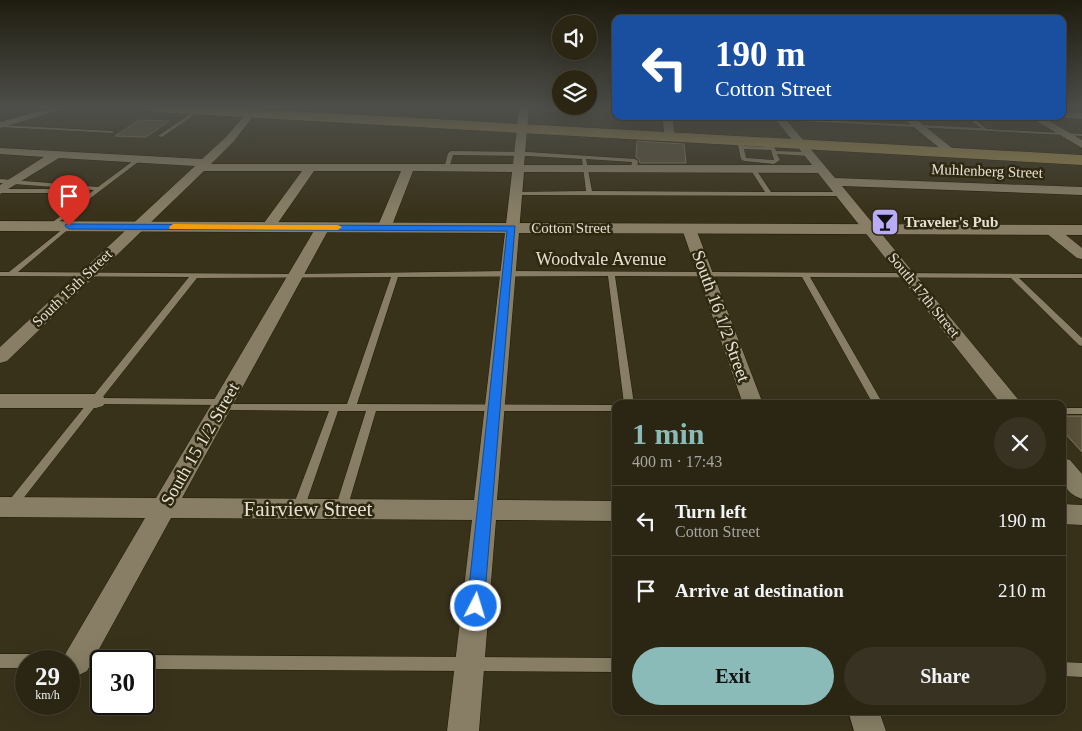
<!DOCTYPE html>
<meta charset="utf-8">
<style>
body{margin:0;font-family:Georgia,serif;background:#373222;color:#f1f3f6;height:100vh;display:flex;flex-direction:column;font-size:19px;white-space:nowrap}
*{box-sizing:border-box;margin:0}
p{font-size:16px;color:#a6a5a0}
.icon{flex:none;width:28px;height:28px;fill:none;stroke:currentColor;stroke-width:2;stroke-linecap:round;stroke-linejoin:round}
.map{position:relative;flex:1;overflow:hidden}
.panel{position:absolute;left:612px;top:400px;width:454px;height:315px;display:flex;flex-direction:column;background:#2b2614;border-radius:10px;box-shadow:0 5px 20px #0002,0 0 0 1px #474334}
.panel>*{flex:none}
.banner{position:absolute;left:612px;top:15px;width:454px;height:105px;border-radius:10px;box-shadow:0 5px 20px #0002,0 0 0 1px #474334;background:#1a4fa0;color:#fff;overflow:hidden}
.fabs{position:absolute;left:552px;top:15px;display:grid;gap:10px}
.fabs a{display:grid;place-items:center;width:45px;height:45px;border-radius:50%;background:#2b2614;box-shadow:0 5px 20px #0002,0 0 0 1px #474334;font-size:25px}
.speed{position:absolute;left:15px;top:650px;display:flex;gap:10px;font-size:25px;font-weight:700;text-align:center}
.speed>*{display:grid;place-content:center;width:65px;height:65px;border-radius:50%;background:#2b2614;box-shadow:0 5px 20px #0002,0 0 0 1px #474334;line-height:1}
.speed small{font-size:12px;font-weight:400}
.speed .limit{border:2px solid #111;border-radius:8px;background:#fff;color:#111}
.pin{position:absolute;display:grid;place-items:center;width:42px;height:42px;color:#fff;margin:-51px -21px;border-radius:50% 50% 50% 0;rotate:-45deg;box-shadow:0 0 5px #0007}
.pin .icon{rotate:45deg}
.me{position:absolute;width:55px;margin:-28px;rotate:5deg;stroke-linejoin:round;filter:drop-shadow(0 0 4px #0008)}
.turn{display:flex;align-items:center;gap:18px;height:105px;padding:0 20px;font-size:22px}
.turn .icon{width:65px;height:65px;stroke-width:2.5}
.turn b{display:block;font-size:35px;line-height:42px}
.round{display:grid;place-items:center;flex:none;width:52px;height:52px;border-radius:26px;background:#373222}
.summary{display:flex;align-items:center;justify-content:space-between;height:85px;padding:0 20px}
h1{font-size:30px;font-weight:700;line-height:38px;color:#8bbbb9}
.cta{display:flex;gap:10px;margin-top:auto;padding:10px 20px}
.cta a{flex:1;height:58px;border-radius:30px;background:#8bbbb9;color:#111;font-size:20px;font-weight:700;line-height:58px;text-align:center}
.cta a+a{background:#373222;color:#f1f3f6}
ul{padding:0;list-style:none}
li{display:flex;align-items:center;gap:15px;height:70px;padding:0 20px;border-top:1px solid #474334}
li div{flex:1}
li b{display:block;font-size:19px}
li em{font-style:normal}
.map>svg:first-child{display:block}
</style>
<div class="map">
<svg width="1082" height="731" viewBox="0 0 1082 731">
<rect width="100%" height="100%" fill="#39321b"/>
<path fill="#59513a" stroke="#847c63" d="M 139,120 L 169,121 L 146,137 L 115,136 Z
M 637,141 L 684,144 L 686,163 L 640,163 L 639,159 L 636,157 Z
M 1062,416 L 1082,416 L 1082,452 L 1062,430 Z"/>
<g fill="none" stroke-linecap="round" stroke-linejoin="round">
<g stroke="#211904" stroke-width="1">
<path id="service" d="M 196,110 L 200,111 L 162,137 L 158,136 Z
M 965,116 L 970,116 L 987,129 L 1082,134 L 1082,136 L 780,120 L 778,119 L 780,118 L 981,128 Z
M 0,125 L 112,131 L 114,132 L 112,133 L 0,127 Z
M 740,139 L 743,141 L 744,146 L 769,147 L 767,142 L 770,140 L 773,142 L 776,151 L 809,152 L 812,154 L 809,156 L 777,154 L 780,160 L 774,164 L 744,161 L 741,159 L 737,141 ZM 744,149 L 771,150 L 774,160 L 746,158 Z
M 451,151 L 528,152 L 635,159 L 638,161 L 637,168 L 634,170 L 631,168 L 632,162 L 586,159 L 592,191 L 765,192 L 750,169 L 753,167 L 755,168 L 771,192 L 842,192 L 845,194 L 842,196 L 516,195 L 513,193 L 514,192 L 586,191 L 582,159 L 528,156 L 453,155 L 449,168 L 444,169 L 448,153 Z
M 137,158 L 142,159 L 51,228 L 48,226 L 49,225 L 94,190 L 0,183 L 0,179 L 98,187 Z
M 0,189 L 56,189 L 59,191 L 56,193 L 0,193 Z
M 69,224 L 72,226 L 71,227 L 18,272 L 296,274 L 507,271 L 1082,274 L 1082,278 L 1019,278 L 1082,338 L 1082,346 L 1079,345 L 1011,278 L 810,277 L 883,404 L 873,404 L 802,277 L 615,276 L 634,404 L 624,404 L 608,276 L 398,277 L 357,404 L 616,405 L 616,411 L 376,411 L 347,509 L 345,512 L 341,514 L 337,512 L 335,509 L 366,411 L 338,411 L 304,509 L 302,512 L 298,514 L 294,512 L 292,509 L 329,411 L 222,410 L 219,409 L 217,407 L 218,405 L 97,404 L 15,509 L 11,511 L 7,509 L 5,506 L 7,503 L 189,277 L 0,276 L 0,272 L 9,272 ZM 391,277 L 347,404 L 228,404 L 229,402 L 227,400 L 224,399 L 102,398 L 197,278 Z
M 1062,408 L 1082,408 L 1082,414 L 1062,414 Z
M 0,654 L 66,654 L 71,656 L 73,661 L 71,666 L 69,667 L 69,661 L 26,661 L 26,668 L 0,668 Z
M 82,654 L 101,654 L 106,656 L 108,661 L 101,661 L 101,668 L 82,668 L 77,666 L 75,661 L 77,656 Z
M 144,655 L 616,658 L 616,672 L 144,669 L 144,661 L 137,661 L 139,657 Z
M 1062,662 L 1082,663 L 1082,677 L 1062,676 Z"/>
</g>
<g stroke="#211904" stroke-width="1">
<path id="minor" d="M 50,108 L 67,108 L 0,128 L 0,122 Z
M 519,108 L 529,108 L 524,165 L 812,165 L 773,116 L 783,116 L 835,178 L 1082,187 L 1082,195 L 842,186 L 1022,404 L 1001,404 L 818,173 L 524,172 L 497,500 L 616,501 L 616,521 L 496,520 L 479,731 L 447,731 L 472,520 L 171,518 L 87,671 L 77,676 L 69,672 L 69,661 L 62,661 L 67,651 L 145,518 L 0,517 L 0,497 L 156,498 L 318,224 L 328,224 L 330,227 L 182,498 L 474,500 L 512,172 L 413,171 L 391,228 L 384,232 L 377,228 L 401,171 L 314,171 L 273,230 L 268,231 L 261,227 L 302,171 L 204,171 L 7,361 L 0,363 L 0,347 L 195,166 L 59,158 L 0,194 L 0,185 L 44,157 L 0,154 L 0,148 L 202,159 L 226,137 L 248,111 L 251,110 L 256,113 L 254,115 L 234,141 L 211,164 L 513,164 Z
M 1062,112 L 1082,113 L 1082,119 L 1059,117 L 1062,116 Z
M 662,116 L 672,116 L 675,137 L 674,139 L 666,139 L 665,137 Z
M 900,116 L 912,116 L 957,152 L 951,155 L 947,154 Z
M 1028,116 L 1041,116 L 1082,140 L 1082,148 Z
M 689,225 L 696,229 L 763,404 L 743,404 L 682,229 Z
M 1051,226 L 1056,227 L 1082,248 L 1082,259 L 1077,258 L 1046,233 L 1044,230 Z
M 0,394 L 96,394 L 103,396 L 106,401 L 103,406 L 96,408 L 0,408 Z
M 1062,458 L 1070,460 L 1082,474 L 1082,499 C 1061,492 1062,477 1062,458 Z
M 1062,504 L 1082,505 L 1082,525 L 1062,524 Z
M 848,711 L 879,711 L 886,731 L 854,731 Z"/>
</g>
<g stroke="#211904" stroke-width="1">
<path id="tertiary" d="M 0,221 L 1082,225 L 1082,235 L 0,231 Z"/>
</g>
<g stroke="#211904" stroke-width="1">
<path id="primary" d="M 147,108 L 234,108 L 1082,155 L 1082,165 L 154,112 Z"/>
</g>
<use href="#service" fill="#877e65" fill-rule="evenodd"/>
<use href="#minor" fill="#877e65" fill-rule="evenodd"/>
<use href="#tertiary" fill="#877e65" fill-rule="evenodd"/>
<use href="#primary" fill="#98854d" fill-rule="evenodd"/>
</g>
<linearGradient id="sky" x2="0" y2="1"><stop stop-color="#1f1c0f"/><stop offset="0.51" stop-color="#4e4f4a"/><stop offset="1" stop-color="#4e4f4a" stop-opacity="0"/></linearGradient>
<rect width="1082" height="211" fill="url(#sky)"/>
<path fill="#1a73e8" stroke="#114b97" d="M 66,224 L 515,226 L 484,606 L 482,611 L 476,613 L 470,611 L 467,606 L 507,231 L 69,229 L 65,226 Z"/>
<path fill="#f59e0b" d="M 173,224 L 338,225 L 342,227 L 338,230 L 170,229 L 169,227 Z"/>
<defs>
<g id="bar-square" transform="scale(1.4375)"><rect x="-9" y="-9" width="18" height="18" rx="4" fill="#b8abf7" stroke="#2f2811"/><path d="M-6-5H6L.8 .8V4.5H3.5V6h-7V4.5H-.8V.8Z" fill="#111"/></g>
</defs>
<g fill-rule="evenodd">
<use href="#bar-square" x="885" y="222"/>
</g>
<g text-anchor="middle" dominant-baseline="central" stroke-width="5" stroke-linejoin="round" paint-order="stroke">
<g font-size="15" fill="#e5e0d2" stroke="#2f2811">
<text transform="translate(987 171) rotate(2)">Muhlenberg Street</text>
<text x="571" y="228">Cotton Street</text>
<text transform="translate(72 288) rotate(-44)">South 15th Street</text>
<text transform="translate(924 295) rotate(51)">South 17th Street</text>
</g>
<g font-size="15" font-weight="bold" fill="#e5e0d2" stroke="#2f2811" text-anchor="start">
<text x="904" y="222">Traveler's Pub</text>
</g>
<g font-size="18" fill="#e5e0d2" stroke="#2f2811">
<text x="601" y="259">Woodvale Avenue</text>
<text transform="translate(721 316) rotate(70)">South 16 1/2 Street</text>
<text transform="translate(200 444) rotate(-60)">South 15 1/2 Street</text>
</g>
<g font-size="21" fill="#e5e0d2" stroke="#2f2811">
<text x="308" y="509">Fairview Street</text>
</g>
</g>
</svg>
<div class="fabs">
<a><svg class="icon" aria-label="sound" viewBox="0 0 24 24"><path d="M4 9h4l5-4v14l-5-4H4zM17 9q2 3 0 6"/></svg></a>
<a><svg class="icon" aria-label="layers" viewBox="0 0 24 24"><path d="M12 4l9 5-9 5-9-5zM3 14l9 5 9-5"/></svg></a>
</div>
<div class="speed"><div>29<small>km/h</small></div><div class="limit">30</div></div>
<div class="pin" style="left:69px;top:226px;background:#d93025"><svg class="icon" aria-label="arrive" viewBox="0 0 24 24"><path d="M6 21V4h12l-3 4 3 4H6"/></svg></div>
<svg class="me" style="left:476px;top:606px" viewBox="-20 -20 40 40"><circle r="17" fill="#1a73e8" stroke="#fff" stroke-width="3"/><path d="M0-11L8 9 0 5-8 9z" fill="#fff"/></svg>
<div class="banner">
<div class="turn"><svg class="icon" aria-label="left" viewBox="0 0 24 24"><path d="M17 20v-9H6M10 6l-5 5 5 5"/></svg><div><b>190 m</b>Cotton Street</div></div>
</div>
<section class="panel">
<div class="summary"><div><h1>1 min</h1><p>400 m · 17:43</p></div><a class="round"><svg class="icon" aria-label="close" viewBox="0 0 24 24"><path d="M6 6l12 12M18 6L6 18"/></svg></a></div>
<ul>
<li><svg class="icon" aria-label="left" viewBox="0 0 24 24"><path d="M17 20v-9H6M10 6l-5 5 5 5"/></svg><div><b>Turn left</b><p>Cotton Street</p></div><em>190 m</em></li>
<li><svg class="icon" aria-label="arrive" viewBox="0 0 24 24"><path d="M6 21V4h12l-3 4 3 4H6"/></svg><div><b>Arrive at destination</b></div><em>210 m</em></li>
</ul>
<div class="cta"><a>Exit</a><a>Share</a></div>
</section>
</div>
